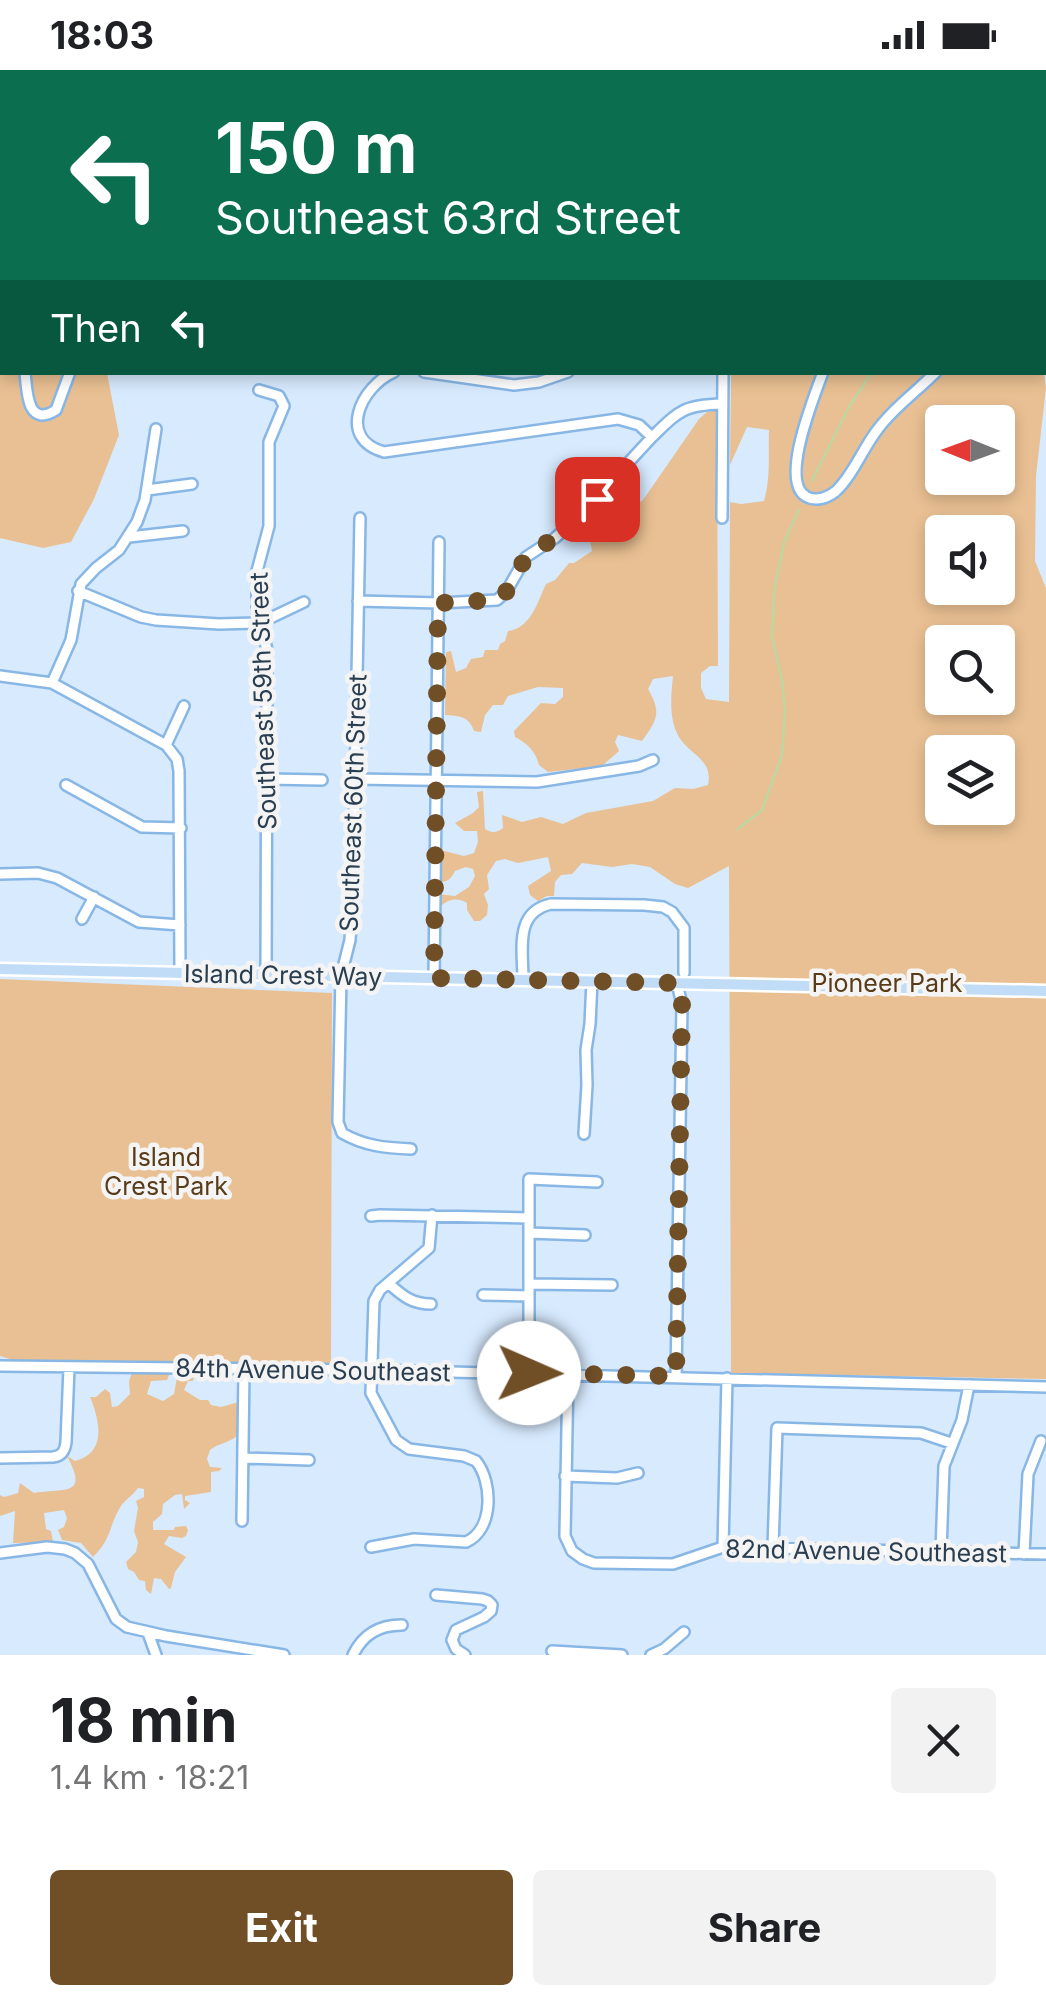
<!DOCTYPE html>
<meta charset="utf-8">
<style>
body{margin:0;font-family:Inter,sans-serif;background:#f2f2f2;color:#202124;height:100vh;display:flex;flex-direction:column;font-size:38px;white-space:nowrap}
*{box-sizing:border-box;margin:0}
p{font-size:32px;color:#757577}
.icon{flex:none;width:55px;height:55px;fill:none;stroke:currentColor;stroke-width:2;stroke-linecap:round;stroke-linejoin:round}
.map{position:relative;height:1585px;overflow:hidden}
.sheet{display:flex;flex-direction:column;background:#fff;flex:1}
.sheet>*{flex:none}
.banner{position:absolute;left:0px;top:0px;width:1048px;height:305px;box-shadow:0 5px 15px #0003;background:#0b6e4f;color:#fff;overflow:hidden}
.needle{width:65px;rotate:271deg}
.controls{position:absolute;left:925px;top:335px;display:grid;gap:20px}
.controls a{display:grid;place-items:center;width:90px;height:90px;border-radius:10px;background:#fff;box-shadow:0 5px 15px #0003;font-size:50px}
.pin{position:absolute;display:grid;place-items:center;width:85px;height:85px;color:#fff;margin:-42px;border-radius:20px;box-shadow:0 5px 15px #0006}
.me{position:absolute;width:110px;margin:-55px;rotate:91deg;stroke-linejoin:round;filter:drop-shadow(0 0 8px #0008)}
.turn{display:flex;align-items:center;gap:35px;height:210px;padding:0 50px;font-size:45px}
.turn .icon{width:130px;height:130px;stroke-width:2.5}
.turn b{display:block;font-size:70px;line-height:85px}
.then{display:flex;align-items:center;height:95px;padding:0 50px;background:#0003;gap:20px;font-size:38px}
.round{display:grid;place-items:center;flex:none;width:105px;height:105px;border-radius:10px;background:#f2f2f2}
.head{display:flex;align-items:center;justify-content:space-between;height:170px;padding:0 50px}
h1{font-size:60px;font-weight:700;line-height:75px}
.action{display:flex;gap:20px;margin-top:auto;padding:20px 50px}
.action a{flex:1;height:115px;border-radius:10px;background:#704e26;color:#fff;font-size:40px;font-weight:700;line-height:115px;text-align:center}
.action a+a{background:#f2f2f2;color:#202124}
.status{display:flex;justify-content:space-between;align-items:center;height:70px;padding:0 50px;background:#fff;direction:ltr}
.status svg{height:28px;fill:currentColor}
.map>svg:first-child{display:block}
</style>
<div class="status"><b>18:03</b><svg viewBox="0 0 49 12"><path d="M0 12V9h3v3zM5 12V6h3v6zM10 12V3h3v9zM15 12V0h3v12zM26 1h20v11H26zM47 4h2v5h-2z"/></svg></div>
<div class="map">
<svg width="1046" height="1585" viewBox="0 0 1046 1585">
<rect width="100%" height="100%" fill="#d7eafe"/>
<path fill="#e9c093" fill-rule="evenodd" d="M 2,279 L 2,302 L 107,303 L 119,365 L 94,429 L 71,472 L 43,478 L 0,468 L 0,287 Z
M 731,303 L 1044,303 L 1046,318 L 1036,406 L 1035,491 L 1046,518 L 1046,1309 L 731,1303 L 729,796 L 688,818 L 675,814 L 650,797 L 632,794 L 612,797 L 582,793 L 572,804 L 561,805 L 555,812 L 554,826 L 547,826 L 538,831 L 530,825 L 528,816 L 551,801 L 548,787 L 518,793 L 505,789 L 496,791 L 487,805 L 489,819 L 484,824 L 488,835 L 487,845 L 480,851 L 474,851 L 467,840 L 467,833 C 460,828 450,828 442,835 L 438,832 L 438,824 L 455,826 L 469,817 L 475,806 L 473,799 L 466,797 L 455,801 C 451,809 448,812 439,812 L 440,780 L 464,786 L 474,783 L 478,772 L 477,761 L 464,761 L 455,753 L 473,743 L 479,737 L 477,722 L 483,721 L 485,759 C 492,763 496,763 503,758 L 502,745 L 522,752 L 541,747 L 563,754 L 586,743 L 653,731 L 675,718 L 693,719 L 708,715 C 713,691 693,686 681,670 C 668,652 671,626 673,606 L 653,609 L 648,619 C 662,643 657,650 642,671 L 618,665 L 615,672 L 619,681 L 602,696 L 548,702 L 539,695 C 536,682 527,673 515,667 L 514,661 L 541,633 L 555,634 L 563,627 L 563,618 L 538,617 L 508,626 L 503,635 L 493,635 L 485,645 L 481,662 L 474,661 C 469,646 459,646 445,645 L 446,582 L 451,581 L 456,602 L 466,598 L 471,589 L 483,587 L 485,580 L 498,580 L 500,574 L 505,571 L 508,561 C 531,558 537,533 546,514 L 555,510 L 569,493 L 574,493 L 592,481 L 590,470 L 643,430 L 699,349 L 707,342 L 717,340 L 718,596 L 710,596 L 701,603 L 701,618 L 706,629 L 729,632 L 730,432 L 741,434 L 764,431 C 771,407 768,384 769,360 L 747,357 L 730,395 ZM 942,352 L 998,352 L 998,408 L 942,408 ZM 942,462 L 998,462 L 998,518 L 942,518 ZM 942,572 L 998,572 L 998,628 L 942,628 ZM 942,682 L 998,682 L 998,738 L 942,738 Z
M 0,909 L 332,923 L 331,1293 L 293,1296 L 22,1293 L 0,1286 Z
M 191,1301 L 194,1305 L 193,1311 L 188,1311 L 184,1320 L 200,1330 L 208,1330 L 211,1335 L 221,1337 L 239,1332 L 238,1365 C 229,1373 219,1373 210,1380 L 207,1389 L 210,1397 L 222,1398 L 219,1401 L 211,1402 L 211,1422 L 185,1426 L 185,1430 L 190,1433 L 184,1439 L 182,1424 L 175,1425 L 163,1434 L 162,1444 L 153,1452 L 153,1460 L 174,1460 L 175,1457 L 186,1456 L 188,1460 L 186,1466 L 182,1468 L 169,1466 L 164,1474 L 186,1487 L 175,1502 L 171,1518 L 169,1519 L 161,1509 L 154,1508 L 151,1524 L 146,1520 L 145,1511 L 139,1510 L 134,1502 L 128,1499 L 126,1492 L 136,1482 L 138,1472 L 134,1461 L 138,1438 L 136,1431 L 144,1427 L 144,1419 L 138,1418 C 133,1425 125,1430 121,1436 C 108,1457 113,1467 93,1487 L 81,1473 L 62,1470 L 58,1460 L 64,1457 L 67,1448 L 64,1440 L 44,1443 L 46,1459 L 51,1461 L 53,1472 L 13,1473 L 15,1441 L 0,1446 L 0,1425 L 4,1427 L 18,1423 L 20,1413 L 34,1423 C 65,1418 89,1427 67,1386 L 75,1391 C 107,1383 100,1351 90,1327 L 96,1327 L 105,1319 L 110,1323 L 112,1337 L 118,1336 L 130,1324 L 129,1311 L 132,1303 L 170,1303 L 167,1310 L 151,1311 L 147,1324 L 163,1331 L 174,1324 L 178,1302 Z"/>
<path fill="#bdd7a0" d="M 0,0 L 865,0 L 862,2 L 2,2 L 2,33 L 0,33 Z"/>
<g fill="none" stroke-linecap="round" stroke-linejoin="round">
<path stroke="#bdd7a0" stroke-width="2.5" d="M 812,411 L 849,337 L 872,302
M 738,759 L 762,740 L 782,685 L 785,641 L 782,610 L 772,567 L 774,521 L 784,472 L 799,440"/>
<g stroke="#88b7e6" stroke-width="14">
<path id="minor" d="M 0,111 L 2,111
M 0,231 L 2,232
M 1045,267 L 1046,267
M 25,302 C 27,322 27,358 56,340 L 70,302
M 394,302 C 360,317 337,369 384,382 L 618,349 L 639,355 L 652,367 C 679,341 683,335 722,334
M 424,302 L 514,315 L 539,312 L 568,302
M 823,302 C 815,325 778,413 807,427 C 817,432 829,427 836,421 C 852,406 862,381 875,363 C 891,340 916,322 936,302
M 259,320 L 279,326 L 284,336 L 269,372 L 269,456 L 257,501 L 257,538 L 267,580 L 266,905
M 147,420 L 192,414
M 360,448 L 353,820 L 350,870 L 341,906 L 338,1052 L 342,1063 C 364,1076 386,1078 411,1079
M 722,448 L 723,302
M 129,467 L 183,461
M 78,521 L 141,547 L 156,550 L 219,554 L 260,553 L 304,532
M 358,531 L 439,533 L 497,530 L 506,522 L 526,487 L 555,468 L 580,445 L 652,367
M 0,606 L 52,613 L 166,675
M 52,613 L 71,570 L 81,514 L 96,498 L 119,480 L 137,452 L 145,430 L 156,359
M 268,709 L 322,710
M 355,709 L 537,712 L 639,696 L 653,690
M 66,715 L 142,757 L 181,758
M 0,804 L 38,803 L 57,808 L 139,852 L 180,855
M 82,849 L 94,827
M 180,903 L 179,701 L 177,689 L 166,675 L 184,636
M 434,908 L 439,472
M 523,910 C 523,880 514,842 551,834 L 644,835 L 663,837 L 672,842 L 684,858 L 684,903
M 584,1064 L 587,1015 L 586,980 L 590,954 L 592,911
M 371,1146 L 380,1145 L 529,1148
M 529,1163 L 585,1165
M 388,1213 C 402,1225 411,1234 431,1234
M 529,1214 L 612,1215
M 483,1225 L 529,1226
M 0,1296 L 371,1300 L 1046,1317
M 529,1303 L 529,1109 L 597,1112
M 568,1304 L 565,1466 L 572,1481 L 583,1489 L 594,1493 L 673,1494 L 723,1477 L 1046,1484
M 676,1307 L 682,935 L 677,913
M 0,1388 L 53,1387 C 62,1386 65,1381 66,1372 L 69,1298
M 243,1388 L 309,1390
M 565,1406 L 617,1408 L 638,1403
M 242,1451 L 244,1299
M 371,1477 L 414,1469 L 466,1472 C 494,1460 493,1412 476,1391 L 464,1386 L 409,1379 L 396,1370 L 371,1323 L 374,1231 L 380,1220 L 429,1178 L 432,1145
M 723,1477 L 727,1308
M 773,1477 L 777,1358 L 921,1363 L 951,1373
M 941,1482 L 944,1396 L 962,1350 L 969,1315
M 0,1483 L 47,1477 L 65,1479 L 75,1483 L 88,1494 L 116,1549 L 127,1557 L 166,1566 L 284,1585
M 1024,1484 L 1028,1404 L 1041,1371
M 436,1525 L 482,1529 L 488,1531 L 492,1535 L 491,1541 L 484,1547 L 456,1560 L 452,1570 L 456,1579 L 465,1585
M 148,1563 L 156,1585
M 552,1581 L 622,1585
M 353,1585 C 363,1564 379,1555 402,1555
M 651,1585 L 664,1579 L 684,1562"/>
</g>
<g stroke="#fff" stroke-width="15">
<path id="major" d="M 0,899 L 1046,921"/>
</g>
<use href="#minor" stroke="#fff" stroke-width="9"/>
<use href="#major" stroke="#c1dcf7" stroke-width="10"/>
</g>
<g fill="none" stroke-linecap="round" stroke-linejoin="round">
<path stroke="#704e26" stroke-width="18" stroke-dasharray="0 32.4" d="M 529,1303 L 676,1306 L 682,934 L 678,913 L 434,908 L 438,533 L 497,530 L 506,522 L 526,487 L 554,468 L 597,429"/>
</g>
<g text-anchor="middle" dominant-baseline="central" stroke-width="9" stroke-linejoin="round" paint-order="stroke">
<g font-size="25" fill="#2a3e51" stroke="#f4f4f4">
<text transform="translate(263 631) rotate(-92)">Southeast 59th Street</text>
<text transform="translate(353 733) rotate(-88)">Southeast 60th Street</text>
<text transform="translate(283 905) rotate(1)">Island Crest Way</text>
<text transform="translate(313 1300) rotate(1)">84th Avenue Southeast</text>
<text transform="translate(866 1481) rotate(1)">82nd Avenue Southeast</text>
</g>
<g font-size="25" fill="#593b17" stroke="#f4f4f4">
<text x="887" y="913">Pioneer Park</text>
<text x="166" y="1087">Island<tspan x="166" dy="29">Crest Park</tspan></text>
</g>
</g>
</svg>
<div class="controls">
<a><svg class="needle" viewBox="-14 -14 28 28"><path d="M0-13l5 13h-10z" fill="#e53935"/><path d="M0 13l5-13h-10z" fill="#757577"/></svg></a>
<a><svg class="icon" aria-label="sound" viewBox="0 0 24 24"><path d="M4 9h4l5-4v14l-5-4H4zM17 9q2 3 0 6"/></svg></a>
<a><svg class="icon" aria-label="search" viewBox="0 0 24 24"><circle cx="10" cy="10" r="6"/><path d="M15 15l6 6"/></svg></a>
<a><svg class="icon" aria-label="layers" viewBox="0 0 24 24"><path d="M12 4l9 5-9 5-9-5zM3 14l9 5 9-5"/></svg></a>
</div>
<div class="pin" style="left:597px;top:429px;background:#d93025"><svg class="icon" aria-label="arrive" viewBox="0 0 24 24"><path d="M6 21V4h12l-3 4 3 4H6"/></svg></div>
<svg class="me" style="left:529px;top:1303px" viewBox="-20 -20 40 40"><circle r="19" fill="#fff"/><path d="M0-13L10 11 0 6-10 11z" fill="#704e26"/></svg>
<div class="banner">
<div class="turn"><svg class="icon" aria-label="left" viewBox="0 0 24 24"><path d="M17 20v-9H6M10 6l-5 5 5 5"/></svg><div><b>150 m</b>Southeast 63rd Street</div></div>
<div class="then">Then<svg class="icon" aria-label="left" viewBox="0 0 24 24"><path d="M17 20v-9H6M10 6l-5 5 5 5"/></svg></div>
</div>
</div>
<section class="sheet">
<div class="head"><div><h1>18 min</h1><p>1.4 km · 18:21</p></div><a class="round"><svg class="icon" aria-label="close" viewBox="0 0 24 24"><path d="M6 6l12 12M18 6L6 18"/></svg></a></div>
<div class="action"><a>Exit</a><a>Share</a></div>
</section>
